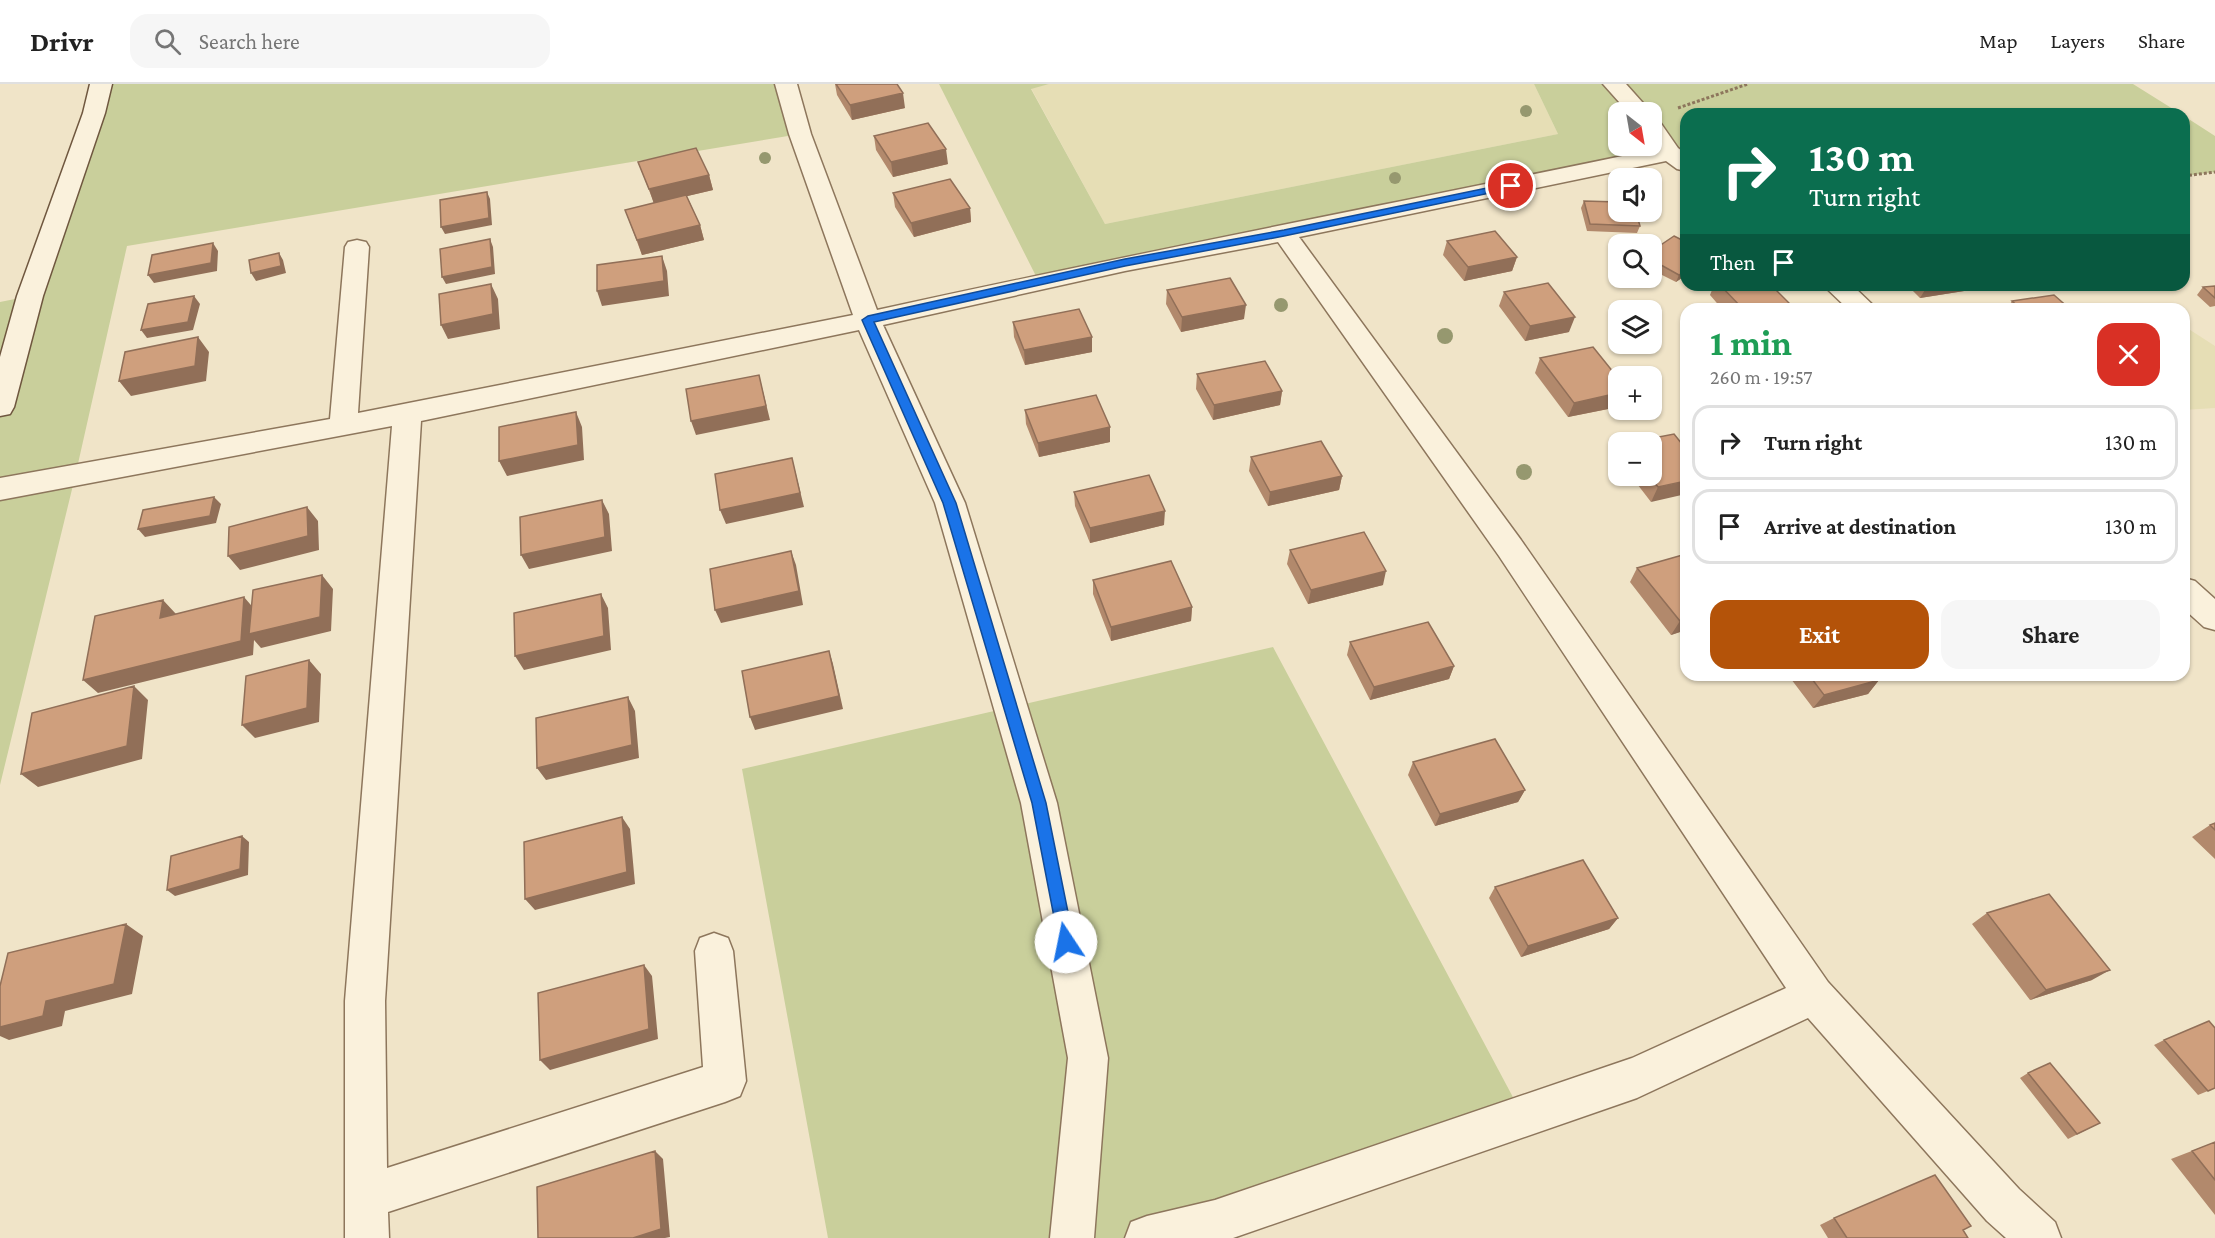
<!DOCTYPE html>
<meta charset="utf-8">
<style>
body{margin:0;font-family:"Crimson Pro",serif;background:#f6f6f6;color:#222;height:100vh;display:flex;flex-direction:column;font-size:22px;white-space:nowrap}
*{box-sizing:border-box;margin:0}
p{font-size:20px;color:#767676}
.icon{flex:none;width:33px;height:33px;fill:none;stroke:currentColor;stroke-width:2;stroke-linecap:round;stroke-linejoin:round}
.map{position:relative;flex:1;overflow:hidden}
.sheet{position:absolute;left:1680px;top:219px;width:510px;height:378px;display:flex;flex-direction:column;background:#fff;border-radius:18px;box-shadow:0 2px 4px #0004}
.sheet>*{flex:none}
.top-card{position:absolute;left:1680px;top:24px;width:510px;height:183px;border-radius:18px;box-shadow:0 2px 4px #0004;background:#0b6e4f;color:#fff;overflow:hidden}
.needle{width:39px;rotate:149deg}
.controls{position:absolute;left:1608px;top:18px;display:grid;gap:12px}
.controls a{display:grid;place-items:center;width:54px;height:54px;border-radius:12px;background:#fff;box-shadow:0 2px 4px #0004;font-size:30px}
.pin{position:absolute;display:grid;place-items:center;width:51px;height:51px;color:#fff;margin:-26px;border:3px solid #fff;border-radius:50%;box-shadow:0 2px 6px #0007}
.me{position:absolute;width:66px;margin:-33px;rotate:349deg;stroke-linejoin:round;filter:drop-shadow(0 0 4px #0008)}
.turn{display:flex;align-items:center;gap:21px;height:126px;padding:0 30px;font-size:27px}
.turn .icon{width:78px;height:78px;stroke-width:2.5}
.turn b{display:block;font-size:42px;line-height:51px}
.then{display:flex;align-items:center;height:57px;padding:0 30px;background:#0003;gap:12px;font-size:22px}
.round{display:grid;place-items:center;flex:none;width:63px;height:63px;border-radius:18px;background:#f6f6f6}
.head{display:flex;align-items:center;justify-content:space-between;height:102px;padding:0 30px}
h1{font-size:36px;font-weight:700;line-height:45px;color:#1e9e55}
.cta{display:flex;gap:12px;margin-top:auto;padding:12px 30px}
.cta a{flex:1;height:69px;border-radius:18px;background:#b45309;color:#fff;font-size:24px;font-weight:700;line-height:69px;text-align:center}
.cta a+a{background:#f6f6f6;color:#222}
ul{padding:0;list-style:none}
li{display:flex;align-items:center;gap:18px;height:75px;margin:0 12px 9px;padding:0 18px;border:3px solid #e0e0e0;border-radius:18px}
li div{flex:1}
li b{display:block;font-size:22px}
li em{font-style:normal}
header{display:flex;align-items:center;gap:36px;box-sizing:border-box;height:84px;padding:0 30px;background:#fff;border-bottom:2px solid #e0e0e0}
header strong{font-size:28px}
nav{display:flex;gap:33px;margin-inline-start:auto;font-size:21px}
.search{width:420px;height:54px;background:#f6f6f6;display:flex;align-items:center;gap:15px;box-sizing:border-box;padding:0 21px;border-radius:18px;color:#767676;font-size:22px}
.map>svg:first-child{display:block}
</style>
<header>
<strong>Drivr</strong>
<div class="search"><svg class="icon" aria-label="search" viewBox="0 0 24 24"><circle cx="10" cy="10" r="6"/><path d="M15 15l6 6"/></svg>Search here</div>
<nav><a>Map</a><a>Layers</a><a>Share</a></nav>
</header>
<div class="map">
<svg width="2215" height="1154" viewBox="0 0 2215 1154">
<rect width="100%" height="100%" fill="#f0e4c8"/>
<path fill="#e6deb5" d="M 1049,0 L 1534,0 L 1558,50 L 1105,140 L 1031,4 Z
M 2184,242 L 2215,262 L 2215,324 L 2184,326 Z"/>
<path fill="#c9cf9b" fill-rule="evenodd" d="M 101,0 L 786,0 L 800,50 L 127,162 L 75,393 L 0,701 L 0,218 L 30,212 Z
M 939,0 L 1049,0 L 1031,5 L 1105,140 L 1558,50 L 1534,0 L 2133,0 L 2181,30 L 1686,30 L 1686,81 L 1669,69 L 1039,198 ZM 1618,28 L 1652,28 L 1652,62 L 1618,62 Z
M 2184,32 L 2215,52 L 2215,88 L 2184,92 Z
M 1273,563 L 1523,1032 L 1222,1154 L 828,1154 L 742,685 Z"/>
<g fill="none" stroke-linecap="round" stroke-linejoin="round">
<g stroke="#8d765c" stroke-width="3">
<path id="minor" d="M 775,0 L 797,0 L 811,50 L 877,226 C 1136,169 1396,119 1656,65 L 1652,59 L 1652,36 L 1660,38 L 1678,64 L 1686,70 L 1686,87 L 1677,85 L 1666,77 L 1299,153 L 1521,456 L 1828,898 L 2019,1105 L 2055,1138 L 2061,1154 L 2006,1154 L 1987,1137 L 1808,934 L 1637,1014 L 1233,1154 L 1125,1154 L 1131,1138 L 1147,1132 L 1215,1116 L 1632,974 L 1786,904 L 1499,472 L 1278,158 L 1125,187 L 883,241 L 965,419 L 1057,719 L 1108,974 L 1094,1154 L 1050,1154 L 1068,974 L 1021,719 L 935,419 L 859,246 L 421,337 L 385,917 L 387,1084 L 703,983 L 695,867 L 700,854 L 714,849 L 728,854 L 733,867 L 746,997 L 740,1012 L 725,1018 L 388,1128 L 389,1154 L 345,1154 L 345,917 L 392,342 L 0,416 L 0,394 L 330,335 L 345,163 L 348,158 L 357,156 L 366,158 L 369,163 L 358,329 L 853,231 L 789,50 Z
M 1603,0 L 1626,0 L 1651,28 L 1628,28 Z
M 1823,201 L 1852,201 L 1877,225 L 1848,225 Z
M 2184,494 L 2195,497 L 2215,515 L 2215,546 L 2204,543 L 2184,525 Z"/>
</g>
<g stroke="#6f573f" stroke-width="3">
<path id="secondary" d="M 90,0 L 112,0 L 105,29 L 43,212 L 14,323 L 10,330 L 0,332 L 0,273 L 17,212 L 83,29 Z"/>
</g>
<path stroke="#8d765c" stroke-width="3" stroke-dasharray="3 2" stroke-linecap="butt" d="M 1678,24 L 1748,0
M 2184,92 L 2215,88"/>
<use href="#minor" fill="#faf1dc" fill-rule="evenodd"/>
<use href="#secondary" fill="#faf1dc" fill-rule="evenodd"/>
</g>
<g fill="#96986f">
<circle cx="1526" cy="27" r="6"/>
<circle cx="765" cy="74" r="6"/>
<circle cx="1395" cy="94" r="6"/>
<circle cx="1281" cy="221" r="7"/>
<circle cx="1445" cy="252" r="8"/>
<circle cx="1524" cy="388" r="8"/>
</g>
<path fill="#b2896c" d="M 835,0 L 836,0 L 905,24 L 852,36 L 837,11 Z
M 874,52 L 948,80 L 893,93 L 876,66 Z
M 638,78 L 709,91 L 713,106 L 687,112 L 700,141 L 704,156 L 642,171 L 625,126 L 654,119 Z
M 893,109 L 970,124 L 971,138 L 914,153 L 895,123 Z
M 1584,117 L 1640,142 L 1637,149 L 1587,147 L 1581,124 Z
M 1447,157 L 1517,173 L 1512,187 L 1464,197 L 1443,171 Z
M 1652,167 L 1686,191 L 1676,198 L 1652,186 Z
M 1714,201 L 1771,201 L 1791,221 L 1789,225 L 1722,225 L 1710,211 Z
M 1907,201 L 1985,201 L 1983,204 L 1920,214 Z
M 2215,202 L 2215,222 L 2210,223 L 2197,211 L 2203,203 Z
M 1167,206 L 1244,235 L 1181,248 L 1166,220 Z
M 1504,208 L 1569,248 L 1525,257 L 1499,222 Z
M 2012,217 L 2070,225 L 2007,225 Z
M 1013,238 L 1092,253 L 1092,268 L 1025,281 L 1014,253 Z
M 1540,274 L 1618,294 L 1618,323 L 1568,333 L 1535,289 Z
M 1197,290 L 1282,307 L 1280,321 L 1213,336 L 1196,305 Z
M 1025,326 L 1110,343 L 1110,358 L 1039,373 L 1026,340 Z
M 1686,365 L 1651,418 L 1631,392 L 1652,392 Z
M 1251,373 L 1342,392 L 1339,406 L 1268,422 L 1249,387 Z
M 1074,408 L 1164,441 L 1090,459 L 1075,422 Z
M 1290,466 L 1383,501 L 1308,520 L 1287,480 Z
M 1686,470 L 1686,546 L 1671,551 L 1630,498 L 1637,484 Z
M 1093,496 L 1192,523 L 1191,537 L 1111,557 L 1093,510 Z
M 1350,558 L 1454,582 L 1449,595 L 1370,616 L 1347,571 Z
M 1788,591 L 1875,591 L 1879,596 L 1868,610 L 1813,624 Z
M 1413,678 L 1525,706 L 1518,718 L 1435,742 L 1408,691 Z
M 2215,739 L 2215,775 L 2192,753 L 2210,741 Z
M 1495,803 L 1618,834 L 1609,845 L 1521,873 L 1489,814 Z
M 1987,829 L 2092,896 L 2030,916 L 1972,840 Z
M 2164,956 L 2215,1004 L 2198,1011 L 2154,961 Z
M 2028,989 L 2100,1039 L 2068,1055 L 2020,994 Z
M 2215,1058 L 2215,1131 L 2171,1075 Z
M 1834,1134 L 1963,1146 L 1968,1154 L 1828,1154 L 1820,1141 Z"/>
<path fill="#916f58" d="M 903,9 L 905,24 L 852,36 L 850,21 Z
M 946,65 L 948,80 L 893,93 L 891,78 Z
M 709,91 L 713,106 L 654,120 L 649,105 Z
M 487,108 L 490,115 L 492,141 L 445,150 L 441,143 Z
M 970,124 L 971,138 L 914,153 L 911,139 Z
M 700,141 L 704,156 L 642,171 L 637,156 Z
M 490,155 L 493,163 L 495,190 L 446,200 L 442,193 Z
M 213,159 L 218,167 L 217,187 L 154,199 L 148,191 Z
M 279,169 L 283,176 L 286,189 L 256,197 L 251,189 Z
M 662,172 L 667,187 L 669,212 L 602,222 L 597,207 Z
M 1517,173 L 1512,187 L 1464,197 L 1468,183 Z
M 1686,186 L 1686,191 L 1676,198 L 1679,191 Z
M 491,200 L 498,215 L 500,245 L 448,255 L 441,241 Z
M 1928,201 L 1985,201 L 1983,204 L 1920,214 Z
M 194,212 L 200,220 L 193,246 L 147,254 L 141,246 Z
M 1246,221 L 1244,235 L 1181,248 L 1182,233 Z
M 1791,221 L 1789,225 L 1773,225 Z
M 1575,233 L 1569,248 L 1525,257 L 1530,242 Z
M 198,253 L 209,268 L 206,297 L 131,312 L 119,297 Z
M 1092,253 L 1092,268 L 1025,281 L 1024,266 Z
M 759,291 L 770,336 L 696,351 L 691,337 Z
M 1282,307 L 1280,321 L 1213,336 L 1214,321 Z
M 1618,309 L 1618,323 L 1568,333 L 1574,319 Z
M 576,328 L 582,343 L 584,376 L 507,392 L 499,377 Z
M 1110,343 L 1110,358 L 1039,373 L 1038,359 Z
M 792,374 L 804,423 L 726,440 L 720,426 Z
M 1342,392 L 1339,406 L 1268,422 L 1270,408 Z
M 1686,397 L 1686,410 L 1651,418 L 1658,403 Z
M 214,413 L 221,420 L 216,439 L 145,453 L 138,445 Z
M 602,416 L 609,430 L 612,467 L 529,485 L 521,471 Z
M 307,423 L 318,437 L 319,466 L 240,486 L 228,472 Z
M 1165,427 L 1164,441 L 1090,459 L 1090,444 Z
M 791,467 L 796,481 L 803,521 L 721,539 L 715,526 Z
M 1386,487 L 1383,501 L 1308,520 L 1311,506 Z
M 322,491 L 333,505 L 331,547 L 261,564 L 254,556 L 253,571 L 98,609 L 83,596 L 244,513 L 256,527 Z
M 601,510 L 608,524 L 611,566 L 524,586 L 515,572 Z
M 163,516 L 176,530 L 160,534 Z
M 1192,523 L 1191,537 L 1111,557 L 1111,543 Z
M 1686,535 L 1686,546 L 1671,551 L 1680,537 Z
M 829,567 L 833,580 L 843,625 L 755,646 L 750,633 Z
M 309,576 L 321,590 L 319,638 L 255,654 L 242,641 Z
M 1454,582 L 1449,595 L 1370,616 L 1374,603 Z
M 1879,596 L 1868,610 L 1813,624 L 1824,611 Z
M 134,602 L 148,616 L 142,675 L 38,703 L 21,690 Z
M 628,613 L 635,627 L 639,674 L 546,696 L 537,684 Z
M 1525,706 L 1518,718 L 1435,742 L 1440,730 Z
M 622,733 L 630,745 L 635,800 L 535,826 L 525,815 Z
M 242,752 L 249,758 L 248,791 L 175,812 L 167,806 Z
M 1618,834 L 1609,845 L 1521,873 L 1528,862 Z
M 126,840 L 143,852 L 132,910 L 65,927 L 62,942 L 9,956 L 0,952 L 0,943 L 46,917 Z
M 644,881 L 652,892 L 658,955 L 550,986 L 540,976 Z
M 2110,886 L 2092,896 L 2030,916 L 2046,906 Z
M 655,1067 L 663,1075 L 670,1153 L 665,1154 L 633,1154 Z"/>
<path fill="#cf9f7d" stroke="#916f58" stroke-width="1.5" d="M 836,0 L 897,0 L 903,9 L 850,21 Z
M 928,39 L 946,65 L 891,78 L 874,52 Z
M 696,64 L 709,91 L 649,105 L 638,78 Z
M 950,95 L 970,124 L 911,139 L 893,109 Z
M 487,108 L 489,134 L 441,143 L 440,116 Z
M 686,111 L 700,141 L 637,156 L 625,126 Z
M 1584,117 L 1618,118 L 1618,128 L 1636,128 L 1640,142 L 1590,140 Z
M 1495,147 L 1517,173 L 1468,183 L 1447,157 Z
M 1674,152 L 1686,158 L 1686,186 L 1679,191 L 1652,176 L 1652,167 Z
M 490,155 L 492,183 L 442,193 L 440,165 Z
M 213,159 L 211,179 L 148,191 L 152,171 Z
M 279,169 L 281,182 L 251,189 L 249,176 Z
M 662,172 L 664,197 L 597,207 L 597,181 Z
M 1230,194 L 1246,221 L 1182,233 L 1167,206 Z
M 1548,199 L 1575,233 L 1530,242 L 1504,208 Z
M 491,200 L 493,230 L 441,241 L 439,210 Z
M 1720,201 L 1771,201 L 1791,221 L 1773,225 L 1743,225 Z
M 2215,202 L 2215,214 L 2203,203 Z
M 2054,211 L 2070,225 L 2021,225 L 2012,217 Z
M 194,212 L 188,238 L 141,246 L 148,220 Z
M 1079,225 L 1092,253 L 1024,266 L 1013,238 Z
M 198,253 L 195,282 L 119,297 L 125,268 Z
M 1593,263 L 1618,294 L 1618,309 L 1574,319 L 1540,274 Z
M 1265,277 L 1282,307 L 1214,321 L 1197,290 Z
M 759,291 L 766,322 L 691,337 L 686,305 Z
M 1096,311 L 1110,343 L 1038,359 L 1025,326 Z
M 576,328 L 578,361 L 499,377 L 499,343 Z
M 1674,350 L 1686,365 L 1686,397 L 1658,403 L 1649,392 L 1652,392 L 1652,358 L 1633,358 Z
M 1321,357 L 1342,392 L 1270,408 L 1251,373 Z
M 792,374 L 800,409 L 720,426 L 715,390 Z
M 1149,391 L 1165,427 L 1090,444 L 1074,408 Z
M 214,413 L 210,432 L 138,445 L 143,426 Z
M 602,416 L 605,453 L 521,471 L 520,433 Z
M 307,423 L 308,452 L 228,472 L 229,443 Z
M 1364,448 L 1386,487 L 1311,506 L 1290,466 Z
M 791,467 L 799,507 L 715,526 L 710,485 Z
M 1686,470 L 1686,535 L 1680,537 L 1637,484 Z
M 1171,477 L 1192,523 L 1111,543 L 1093,496 Z
M 322,491 L 320,533 L 249,550 L 253,506 Z
M 601,510 L 604,552 L 515,572 L 514,529 Z
M 244,513 L 241,557 L 83,596 L 95,532 L 163,516 L 160,534 Z
M 1428,538 L 1454,582 L 1374,603 L 1350,558 Z
M 829,567 L 839,612 L 750,633 L 742,587 Z
M 309,576 L 307,624 L 242,641 L 246,592 Z
M 1809,591 L 1875,591 L 1879,596 L 1824,611 Z
M 134,602 L 127,662 L 21,690 L 32,629 Z
M 628,613 L 632,661 L 537,684 L 536,634 Z
M 1495,655 L 1525,706 L 1440,730 L 1413,678 Z
M 622,733 L 627,788 L 525,815 L 524,758 Z
M 2215,739 L 2215,746 L 2210,741 Z
M 242,752 L 240,785 L 167,806 L 171,772 Z
M 1583,776 L 1618,834 L 1528,862 L 1495,803 Z
M 2049,810 L 2110,886 L 2046,906 L 1987,829 Z
M 126,840 L 114,900 L 46,917 L 43,932 L 0,943 L 0,902 L 8,869 Z
M 644,881 L 649,945 L 540,976 L 538,909 Z
M 2209,937 L 2215,944 L 2215,1004 L 2208,1007 L 2164,956 Z
M 2050,979 L 2100,1039 L 2077,1050 L 2028,989 Z
M 2215,1058 L 2215,1096 L 2192,1067 Z
M 655,1067 L 661,1145 L 633,1154 L 538,1154 L 537,1103 Z
M 1935,1091 L 1971,1142 L 1963,1146 L 1968,1154 L 1847,1154 L 1834,1134 Z"/>
<path fill="#1a73e8" stroke="#114b97" stroke-width="1.5" d="M 1511,99 L 1514,100 L 1514,104 L 1284,152 L 1125,182 L 874,238 L 956,419 L 1046,719 L 1074,858 L 1071,864 L 1066,866 L 1060,864 L 1032,719 L 943,419 L 862,236 L 868,232 L 1125,175 L 1284,146 Z"/>
</svg>
<div class="controls">
<a><svg class="needle" viewBox="-14 -14 28 28"><path d="M0-13l5 13h-10z" fill="#e53935"/><path d="M0 13l5-13h-10z" fill="#767676"/></svg></a>
<a><svg class="icon" aria-label="sound" viewBox="0 0 24 24"><path d="M4 9h4l5-4v14l-5-4H4zM17 9q2 3 0 6"/></svg></a>
<a><svg class="icon" aria-label="search" viewBox="0 0 24 24"><circle cx="10" cy="10" r="6"/><path d="M15 15l6 6"/></svg></a>
<a><svg class="icon" aria-label="layers" viewBox="0 0 24 24"><path d="M12 4l9 5-9 5-9-5zM3 14l9 5 9-5"/></svg></a>
<a>+</a>
<a>−</a>
</div>
<div class="pin" style="left:1511px;top:102px;background:#d93025"><svg class="icon" aria-label="arrive" viewBox="0 0 24 24"><path d="M6 21V4h12l-3 4 3 4H6"/></svg></div>
<svg class="me" style="left:1066px;top:858px" viewBox="-20 -20 40 40"><circle r="19" fill="#fff"/><path d="M0-13L10 11 0 6-10 11z" fill="#1a73e8"/></svg>
<div class="top-card">
<div class="turn"><svg class="icon" aria-label="right" viewBox="0 0 24 24"><path d="M7 20v-9h11M14 6l5 5-5 5"/></svg><div><b>130 m</b>Turn right</div></div>
<div class="then">Then<svg class="icon" aria-label="arrive" viewBox="0 0 24 24"><path d="M6 21V4h12l-3 4 3 4H6"/></svg></div>
</div>
<section class="sheet">
<div class="head"><div><h1>1 min</h1><p>260 m · 19:57</p></div><a class="round" style="background:#d93025;color:#fff"><svg class="icon" aria-label="close" viewBox="0 0 24 24"><path d="M6 6l12 12M18 6L6 18"/></svg></a></div>
<ul>
<li><svg class="icon" aria-label="right" viewBox="0 0 24 24"><path d="M7 20v-9h11M14 6l5 5-5 5"/></svg><div><b>Turn right</b></div><em>130 m</em></li>
<li><svg class="icon" aria-label="arrive" viewBox="0 0 24 24"><path d="M6 21V4h12l-3 4 3 4H6"/></svg><div><b>Arrive at destination</b></div><em>130 m</em></li>
</ul>
<div class="cta"><a>Exit</a><a>Share</a></div>
</section>
</div>
